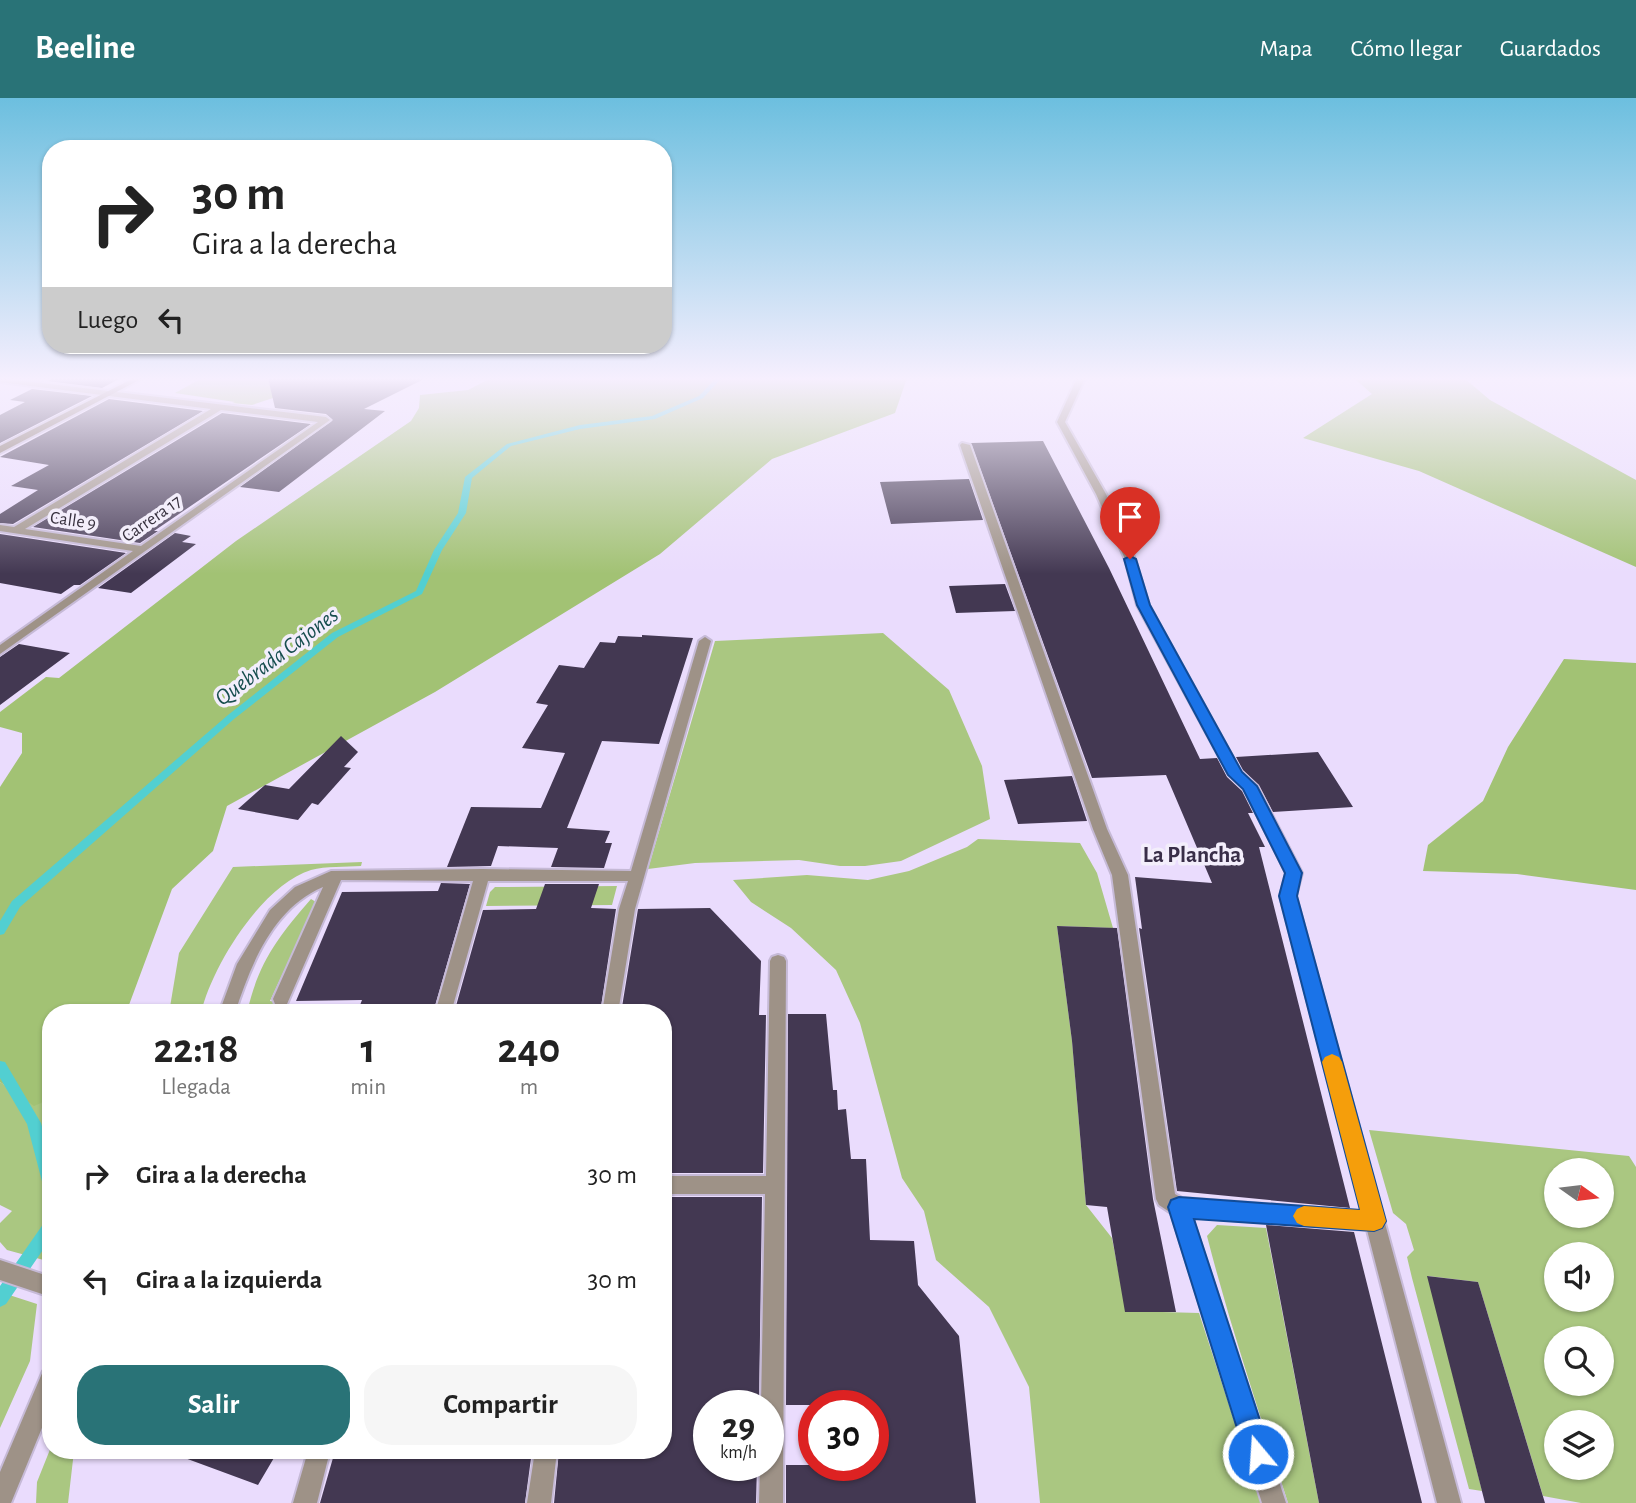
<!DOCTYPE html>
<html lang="es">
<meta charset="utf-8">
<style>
body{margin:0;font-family:"Alegreya Sans",sans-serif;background:#f6f6f6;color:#222;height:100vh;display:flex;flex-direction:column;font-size:26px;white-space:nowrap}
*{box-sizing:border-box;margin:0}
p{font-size:23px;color:#767676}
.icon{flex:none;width:38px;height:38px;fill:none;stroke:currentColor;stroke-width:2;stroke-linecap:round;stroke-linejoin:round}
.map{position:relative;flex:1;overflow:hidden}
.sheet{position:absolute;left:42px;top:906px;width:630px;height:455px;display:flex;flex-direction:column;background:#fff;border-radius:28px;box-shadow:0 2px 5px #0004}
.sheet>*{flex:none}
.hud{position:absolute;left:42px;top:42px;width:630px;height:214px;border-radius:28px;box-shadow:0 2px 5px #0004;background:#fff;color:#222;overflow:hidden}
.needle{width:46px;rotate:104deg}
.tools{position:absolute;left:1544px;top:1060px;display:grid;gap:14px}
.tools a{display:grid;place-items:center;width:70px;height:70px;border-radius:50%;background:#fff;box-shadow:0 2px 5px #0004;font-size:35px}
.speed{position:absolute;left:693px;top:1292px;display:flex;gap:14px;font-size:35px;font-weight:700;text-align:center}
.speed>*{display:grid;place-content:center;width:91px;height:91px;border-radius:50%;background:#fff;box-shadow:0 2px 5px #0004;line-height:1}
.speed small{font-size:18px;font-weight:400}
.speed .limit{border:10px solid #d22;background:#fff;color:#111}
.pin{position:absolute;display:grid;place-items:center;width:60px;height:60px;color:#fff;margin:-72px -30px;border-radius:50% 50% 50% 0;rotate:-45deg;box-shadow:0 0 7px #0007}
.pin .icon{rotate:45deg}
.me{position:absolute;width:77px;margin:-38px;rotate:342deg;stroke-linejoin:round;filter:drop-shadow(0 0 5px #0008)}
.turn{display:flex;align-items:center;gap:24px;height:147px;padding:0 35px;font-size:32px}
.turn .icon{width:91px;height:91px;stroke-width:2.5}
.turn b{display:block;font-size:49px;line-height:60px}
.then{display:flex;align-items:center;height:66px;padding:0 35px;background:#0003;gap:14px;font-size:26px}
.eta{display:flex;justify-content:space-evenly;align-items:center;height:119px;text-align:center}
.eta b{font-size:42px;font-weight:700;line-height:49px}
.primary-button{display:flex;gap:14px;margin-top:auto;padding:14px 35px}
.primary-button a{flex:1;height:80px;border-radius:28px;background:#297377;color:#fff;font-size:28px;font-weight:700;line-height:80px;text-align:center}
.primary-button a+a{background:#f6f6f6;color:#222}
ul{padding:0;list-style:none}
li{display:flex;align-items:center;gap:21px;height:105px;padding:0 35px}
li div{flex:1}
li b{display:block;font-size:26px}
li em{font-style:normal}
header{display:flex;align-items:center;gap:42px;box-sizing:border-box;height:98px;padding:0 35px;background:#297377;color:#fff}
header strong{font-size:33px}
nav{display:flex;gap:38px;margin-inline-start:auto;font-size:24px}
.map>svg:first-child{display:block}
</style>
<header>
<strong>Beeline</strong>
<nav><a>Mapa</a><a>Cómo llegar</a><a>Guardados</a></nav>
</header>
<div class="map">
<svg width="1636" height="1405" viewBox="0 0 1636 1405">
<rect width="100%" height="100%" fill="#eadcfd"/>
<path fill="#aac781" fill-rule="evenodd" d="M 202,280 L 268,280 L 271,291 L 282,297 L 252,307 L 232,305 L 235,304 L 175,295 Z
M 883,535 L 949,592 L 982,668 L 990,721 L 901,763 L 865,768 L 840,768 L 799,762 L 695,765 L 648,771 L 715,543 Z
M 978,741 L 1080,745 L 1097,775 L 1113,830 L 1057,828 L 1072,943 L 1086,1107 L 1112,1140 L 1126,1213 L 1199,1215 L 1261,1405 L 1040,1405 L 1029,1289 L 989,1209 L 936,1162 L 924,1113 L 902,1080 L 860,925 L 836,872 L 791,830 L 751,804 L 733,782 L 807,777 L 868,782 L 909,773 L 967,749 Z
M 362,764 L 361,768 C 345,769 326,768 311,772 C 262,787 212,868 201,915 L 169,915 L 179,855 L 233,769 Z
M 617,788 L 612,807 L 486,808 L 490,794 L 495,789 Z
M 311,801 L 316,804 L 270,903 L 277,904 L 290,915 L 247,915 C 258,865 278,839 311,801 Z
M 0,984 L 34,1007 L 51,1001 L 51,1164 L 7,1152 L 0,1144 L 0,1125 L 12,1113 L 0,1107 Z
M 1369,1032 L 1629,1058 L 1636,1069 L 1636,1405 L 1581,1405 L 1543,1398 L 1478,1184 L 1428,1178 L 1482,1393 L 1469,1391 L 1412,1180 L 1407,1159 L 1414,1152 L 1406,1126 L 1393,1115 ZM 1556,1073 L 1601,1073 L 1601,1118 L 1556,1118 ZM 1556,1157 L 1601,1157 L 1601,1202 L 1556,1202 ZM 1556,1241 L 1601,1241 L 1601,1286 L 1556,1286 ZM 1556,1325 L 1601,1325 L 1601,1370 L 1556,1370 Z
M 1217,1127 L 1266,1130 L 1319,1405 L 1288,1405 C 1260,1316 1230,1228 1207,1138 Z
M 0,1194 L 37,1206 L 30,1263 L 0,1330 Z
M 51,1349 L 51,1353 L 74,1353 L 68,1405 L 36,1405 L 37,1384 Z"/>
<path fill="#a2c274" d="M 491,280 L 907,280 L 895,315 L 772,361 L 660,456 L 435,594 L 227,708 L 213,753 L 172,791 L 126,915 L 51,915 L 51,1001 L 34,1008 L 0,984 L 0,689 L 22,655 L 22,635 L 0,629 L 0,614 L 46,579 L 59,580 L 236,443 L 411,323 L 419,310 L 420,297 L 468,292 Z
M 1354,280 L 1464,280 L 1490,302 L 1636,382 L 1636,469 L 1419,373 L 1303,340 L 1372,296 Z
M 1564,561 L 1636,565 L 1636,792 L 1517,776 L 1423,773 L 1428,747 L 1483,703 L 1508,649 Z"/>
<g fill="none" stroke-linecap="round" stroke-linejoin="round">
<path fill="#52cfd1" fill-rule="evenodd" d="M 716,280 L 722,280 L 703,300 L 655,321 L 580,331 L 511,348 L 472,380 L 466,415 L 442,452 L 422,496 L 338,539 L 234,621 L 20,809 L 4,836 L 0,837 L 0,823 L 12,803 L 228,617 L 332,535 L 416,493 L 434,452 L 458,415 L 465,379 L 507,346 L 580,327 L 652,318 L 699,298 Z
M 0,963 L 5,964 L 41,1025 L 51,1062 L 51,1097 L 46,1096 L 44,1091 L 27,1026 L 0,980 Z
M 51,1120 L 51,1140 L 6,1206 L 0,1209 L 0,1188 L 46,1122 Z"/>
</g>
<path fill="#433852" d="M 54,280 L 121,280 L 102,290 L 47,283 Z
M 268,280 L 426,280 L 364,311 L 385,313 L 279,394 L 240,389 L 333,322 L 326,316 L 275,310 Z
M 32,291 L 92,298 L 0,345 L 0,317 L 25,304 L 10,302 Z
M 109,301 L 203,313 L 13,426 L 0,425 L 0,416 L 38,392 L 11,388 L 49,367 L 0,359 Z
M 222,315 L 311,326 L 154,433 L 158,433 L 140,445 L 33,429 Z
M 1043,343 L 1109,470 L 1200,661 L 1217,660 L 1227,679 L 1242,693 L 1253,715 L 1248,715 L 1265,749 L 1259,749 L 1350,1110 L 1177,1093 L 1139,830 L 1142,831 L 1135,779 L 1212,785 L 1166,677 L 1092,680 L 971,345 Z
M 969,381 L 983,422 L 891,426 L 880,384 Z
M 175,435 L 191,438 L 182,444 L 196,446 L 131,495 L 98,490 Z
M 0,436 L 126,455 L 80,487 L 74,487 L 61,496 L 0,485 Z
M 1005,486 L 1015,513 L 956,515 L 949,488 Z
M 642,537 L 693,540 L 659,646 L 602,643 L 567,730 L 610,733 L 605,745 L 612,745 L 604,770 L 551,769 L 558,750 L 498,748 L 491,768 L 447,769 L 471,709 L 541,710 L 565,655 L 522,650 L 548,607 L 536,605 L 559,567 L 584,570 L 600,544 L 615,545 L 618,538 L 642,539 Z
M 19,546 L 70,555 L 0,607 L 0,559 Z
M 341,638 L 358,654 L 344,669 L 351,670 L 318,707 L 312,705 L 298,722 L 238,711 L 265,687 L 289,691 Z
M 1318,654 L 1353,709 L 1273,714 L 1259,687 L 1243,672 L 1236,659 Z
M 1072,678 L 1087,723 L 1018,726 L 1004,682 Z
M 441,785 L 470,786 L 433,915 L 357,915 L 362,902 L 296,903 L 342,794 L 438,793 Z
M 545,786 L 599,786 L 591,810 L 616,811 L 600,915 L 454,915 L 483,812 L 536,811 Z
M 710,810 L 761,863 L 759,917 L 766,917 L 763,1075 L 663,1075 L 663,915 L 621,915 L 638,811 Z
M 1057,828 L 1117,830 L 1153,1101 L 1176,1214 L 1125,1214 L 1107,1109 L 1086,1107 L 1072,943 Z
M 788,916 L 826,916 L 833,992 L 837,992 L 838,1012 L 846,1011 L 851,1061 L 866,1061 L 870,1142 L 914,1143 L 918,1187 L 959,1238 L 976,1405 L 786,1405 L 786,1367 L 873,1367 L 873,1307 L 786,1307 Z
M 663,1099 L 762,1099 L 759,1307 L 709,1307 L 709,1367 L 757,1367 L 756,1405 L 554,1405 L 559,1353 L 663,1353 Z
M 1266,1127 L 1354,1134 L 1422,1405 L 1319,1405 Z
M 1427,1178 L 1478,1184 L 1545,1405 L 1485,1405 Z
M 175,1353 L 278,1353 L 258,1387 L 174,1356 Z
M 335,1353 L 532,1353 L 525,1405 L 320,1405 Z"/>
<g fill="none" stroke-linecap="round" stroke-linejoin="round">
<g stroke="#c6bad7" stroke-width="4">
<path id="street" d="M 0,280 L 326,319 L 330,322 L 0,556 L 0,547 L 133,453 L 0,433 L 0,427 L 14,429 L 211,311 L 0,284 ZM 221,312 L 318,324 L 141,448 L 25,431 Z
M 1077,280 L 1085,280 L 1065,324 L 1106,396 L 1135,461 L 1149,507 L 1241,674 L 1257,688 L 1302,775 L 1296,798 L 1461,1405 L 1437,1405 L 1367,1132 L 1192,1119 L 1286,1405 L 1262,1405 L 1171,1115 L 1159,1107 L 1156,1101 L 1112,777 L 1093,731 L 960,347 L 962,345 L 970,347 L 1107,731 L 1128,777 L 1175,1096 L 1182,1100 L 1362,1113 L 1280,798 L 1286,775 L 1244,691 L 1229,677 L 1137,507 L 1125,461 L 1096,396 L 1057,324 Z
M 705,539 L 711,543 L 635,811 L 618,915 L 602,915 L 619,811 L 628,783 L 488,783 L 451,915 L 435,915 L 473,783 L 341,782 L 287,906 L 281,908 L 275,906 L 273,901 L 323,789 C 273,810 251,866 235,915 L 219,915 L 237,866 L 270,812 L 295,789 L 331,773 L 482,771 L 631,773 L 699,543 Z
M 778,857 L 784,859 L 786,863 L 783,1405 L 759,1405 L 760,1367 L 768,1367 L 768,1307 L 761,1307 L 765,1096 L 663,1096 L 663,1078 L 766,1078 L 770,863 L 772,859 Z
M 0,1162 L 51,1179 L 51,1199 L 0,1182 Z
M 51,1270 L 51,1308 L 11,1405 L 0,1405 L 0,1374 L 43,1273 Z
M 308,1353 L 330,1353 L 317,1405 L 293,1405 Z
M 535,1353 L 557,1353 L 551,1405 L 527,1405 Z"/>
</g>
<g stroke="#c6bad7" stroke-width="4">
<path id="secondary" d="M 134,280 L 143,280 L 0,355 L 0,348 Z"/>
</g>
<use href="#street" fill="#9e9287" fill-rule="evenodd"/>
<use href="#secondary" fill="#7c6b5c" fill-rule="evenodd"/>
</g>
<linearGradient id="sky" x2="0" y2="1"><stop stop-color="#6cbfdf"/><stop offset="0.59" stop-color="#f6effe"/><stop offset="1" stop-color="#f6effe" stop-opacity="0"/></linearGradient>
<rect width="1636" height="476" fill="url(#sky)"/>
<path fill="#1a73e8" stroke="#114b97" stroke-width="2" d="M 1130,458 L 1136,461 L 1150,507 L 1242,674 L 1257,688 L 1302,775 L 1297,798 L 1386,1123 L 1382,1130 L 1374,1133 L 1194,1121 L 1271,1356 L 1268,1365 L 1258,1369 L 1249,1365 L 1245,1356 L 1168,1109 L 1171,1102 L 1179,1099 L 1360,1112 L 1279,798 L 1285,775 L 1243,691 L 1228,677 L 1137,507 L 1124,461 Z"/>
<path fill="#f59e0b" d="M 1332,956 L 1339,959 L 1342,964 L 1386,1123 L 1382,1130 L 1374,1133 L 1304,1128 L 1297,1125 L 1293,1118 L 1297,1111 L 1304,1108 L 1360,1112 L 1322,964 L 1325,959 Z"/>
<g text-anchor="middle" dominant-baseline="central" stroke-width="7" stroke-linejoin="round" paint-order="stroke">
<g font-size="18" fill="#37313e" stroke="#f3eefb">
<text transform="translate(152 421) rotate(-35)">Carrera 17</text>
<text transform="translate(73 423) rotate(8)">Calle 9</text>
</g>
<g font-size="23" font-style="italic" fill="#174e4f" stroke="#f3eefb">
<text transform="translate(277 559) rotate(-37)">Quebrada Cajones</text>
</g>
<g font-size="23" font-weight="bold" fill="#392e48" stroke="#f3eefb">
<text x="1192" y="757">La Plancha</text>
</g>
</g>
</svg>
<div class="tools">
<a><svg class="needle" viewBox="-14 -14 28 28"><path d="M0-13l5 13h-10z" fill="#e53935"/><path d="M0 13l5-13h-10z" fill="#767676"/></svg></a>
<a><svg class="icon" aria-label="sound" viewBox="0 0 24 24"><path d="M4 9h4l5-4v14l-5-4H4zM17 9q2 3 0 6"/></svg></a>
<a><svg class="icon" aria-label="search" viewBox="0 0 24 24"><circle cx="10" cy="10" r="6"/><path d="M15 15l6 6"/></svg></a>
<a><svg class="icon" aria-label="layers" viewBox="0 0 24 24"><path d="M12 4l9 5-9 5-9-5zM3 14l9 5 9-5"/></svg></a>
</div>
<div class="speed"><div>29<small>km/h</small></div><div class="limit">30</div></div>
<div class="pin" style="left:1130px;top:461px;background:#d93025"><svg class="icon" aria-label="arrive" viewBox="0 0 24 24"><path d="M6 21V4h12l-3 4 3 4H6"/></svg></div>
<svg class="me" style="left:1258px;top:1356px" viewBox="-20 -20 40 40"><circle r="17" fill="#1a73e8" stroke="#fff" stroke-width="3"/><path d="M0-11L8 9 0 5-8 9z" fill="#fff"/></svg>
<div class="hud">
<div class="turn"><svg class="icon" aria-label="right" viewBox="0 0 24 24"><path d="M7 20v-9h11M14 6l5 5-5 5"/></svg><div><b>30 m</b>Gira a la derecha</div></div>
<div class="then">Luego<svg class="icon" aria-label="left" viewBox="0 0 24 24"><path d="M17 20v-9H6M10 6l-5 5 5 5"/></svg></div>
</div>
<section class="sheet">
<div class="eta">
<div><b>22:18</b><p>Llegada</p></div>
<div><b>1</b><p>min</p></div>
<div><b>240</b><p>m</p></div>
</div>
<ul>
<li><svg class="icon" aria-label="right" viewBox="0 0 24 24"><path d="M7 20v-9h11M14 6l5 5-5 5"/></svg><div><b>Gira a la derecha</b></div><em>30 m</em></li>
<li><svg class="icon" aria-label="left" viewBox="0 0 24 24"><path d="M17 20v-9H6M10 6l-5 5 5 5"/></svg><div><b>Gira a la izquierda</b></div><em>30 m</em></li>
</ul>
<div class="primary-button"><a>Salir</a><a>Compartir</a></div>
</section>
</div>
